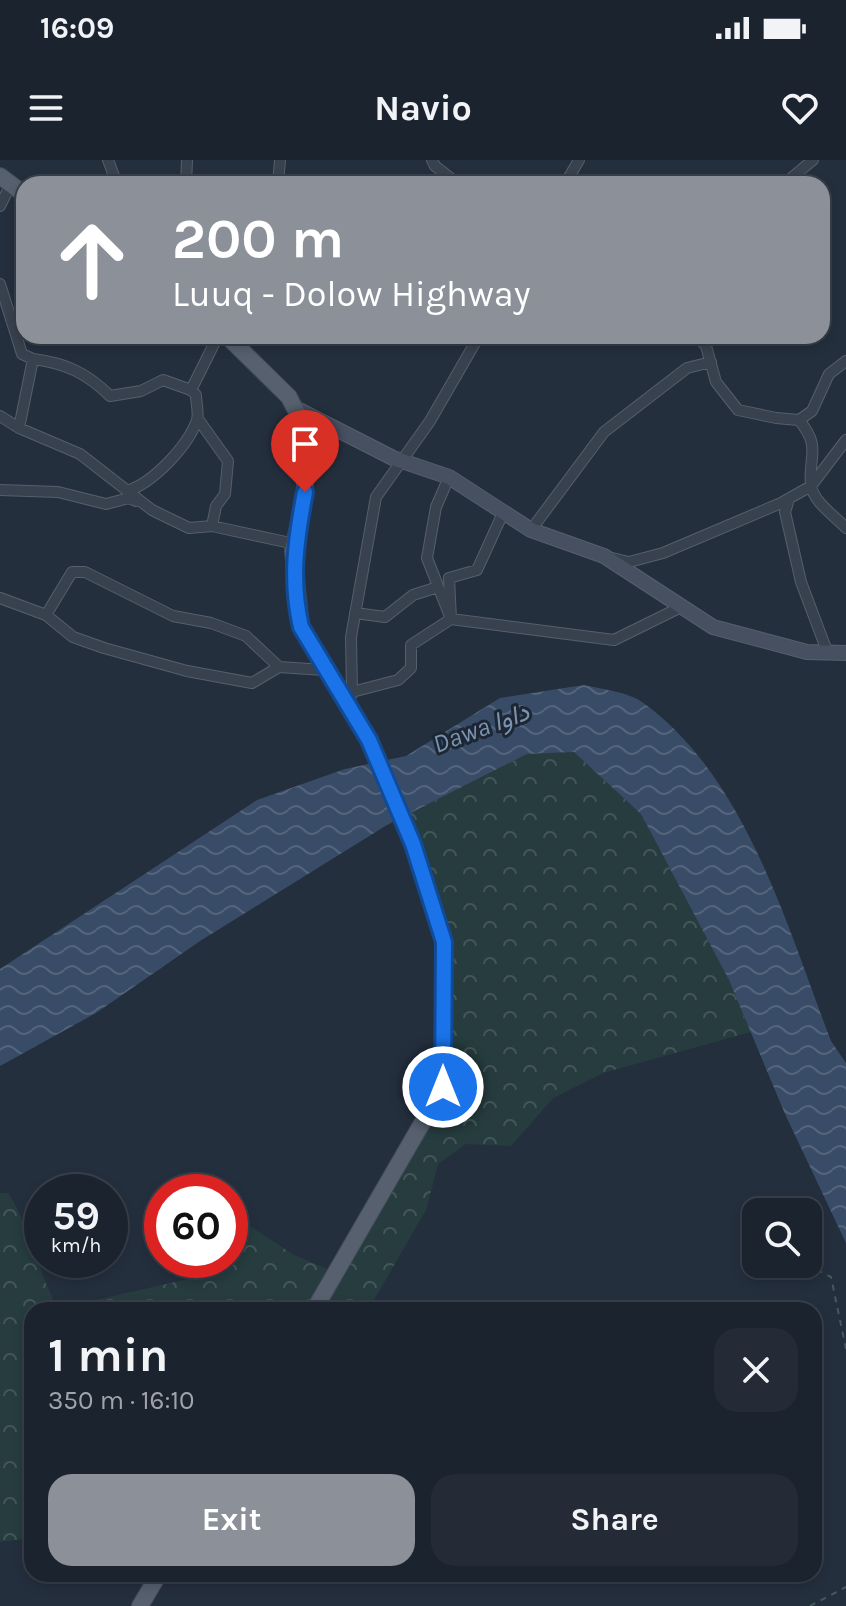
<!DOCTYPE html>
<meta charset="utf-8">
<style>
body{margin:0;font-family:Karla,Vazirmatn,sans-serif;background:#242b36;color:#f1f3f6;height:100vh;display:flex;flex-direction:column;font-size:30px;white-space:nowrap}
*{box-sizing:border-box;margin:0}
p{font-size:26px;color:#a0a4aa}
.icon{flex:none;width:44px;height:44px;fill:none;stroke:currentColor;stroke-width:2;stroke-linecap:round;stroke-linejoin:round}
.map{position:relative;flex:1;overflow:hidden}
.details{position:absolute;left:24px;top:1142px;width:798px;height:280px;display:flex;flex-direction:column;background:#1b232e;border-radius:24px;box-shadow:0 4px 12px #0003,0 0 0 2px #39404a}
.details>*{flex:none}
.guide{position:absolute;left:16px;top:16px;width:814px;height:168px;border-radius:24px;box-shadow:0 4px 12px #0003,0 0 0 2px #39404a;background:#8c9099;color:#fff;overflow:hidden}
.fabs{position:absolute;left:742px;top:1038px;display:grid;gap:16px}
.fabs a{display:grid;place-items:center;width:80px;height:80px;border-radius:16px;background:#1b232e;box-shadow:0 4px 12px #0003,0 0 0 2px #39404a;font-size:40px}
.speed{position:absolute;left:24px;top:1014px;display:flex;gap:16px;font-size:40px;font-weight:700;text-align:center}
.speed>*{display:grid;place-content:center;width:104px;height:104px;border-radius:50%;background:#1b232e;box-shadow:0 4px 12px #0003,0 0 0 2px #39404a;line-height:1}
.speed small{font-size:20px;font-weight:400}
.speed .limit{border:12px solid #d22;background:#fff;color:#111}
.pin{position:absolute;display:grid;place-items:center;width:68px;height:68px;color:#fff;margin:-82px -34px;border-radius:50% 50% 50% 0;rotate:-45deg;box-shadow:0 0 8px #0007}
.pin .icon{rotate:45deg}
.me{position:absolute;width:88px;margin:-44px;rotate:0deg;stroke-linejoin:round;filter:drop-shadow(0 0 6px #0008)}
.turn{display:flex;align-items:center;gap:28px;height:168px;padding:0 24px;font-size:36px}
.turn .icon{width:104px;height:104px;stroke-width:2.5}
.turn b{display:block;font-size:56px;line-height:68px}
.round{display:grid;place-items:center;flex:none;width:84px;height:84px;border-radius:24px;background:#242b36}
.summary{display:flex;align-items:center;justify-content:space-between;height:136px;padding:0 24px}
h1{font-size:48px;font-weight:700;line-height:60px}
.button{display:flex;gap:16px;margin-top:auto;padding:16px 24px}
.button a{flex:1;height:92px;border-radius:24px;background:#8c9099;color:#fff;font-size:32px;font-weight:700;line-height:92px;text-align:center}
.button a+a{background:#242b36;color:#f1f3f6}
.status{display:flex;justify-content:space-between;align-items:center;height:56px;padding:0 40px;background:#1b232e;direction:ltr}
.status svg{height:22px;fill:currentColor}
header{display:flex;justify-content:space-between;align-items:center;height:104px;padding:0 24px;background:#1b232e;font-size:36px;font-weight:700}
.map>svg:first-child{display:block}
</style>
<div class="status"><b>16:09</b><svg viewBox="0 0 49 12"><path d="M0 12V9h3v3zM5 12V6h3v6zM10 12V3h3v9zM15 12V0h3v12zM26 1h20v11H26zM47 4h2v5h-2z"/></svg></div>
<header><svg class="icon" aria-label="menu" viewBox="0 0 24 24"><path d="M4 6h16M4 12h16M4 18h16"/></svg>Navio<svg class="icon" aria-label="heart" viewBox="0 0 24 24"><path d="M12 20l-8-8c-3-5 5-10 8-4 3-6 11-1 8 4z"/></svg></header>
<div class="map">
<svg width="846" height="1446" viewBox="0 0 846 1446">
<defs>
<pattern id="forest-crowns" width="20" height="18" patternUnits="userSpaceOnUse" patternTransform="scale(2)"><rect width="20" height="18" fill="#263c3f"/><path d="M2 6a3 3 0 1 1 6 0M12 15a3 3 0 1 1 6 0" fill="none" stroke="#435659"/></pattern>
<pattern id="water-waves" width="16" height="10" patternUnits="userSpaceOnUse" patternTransform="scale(2)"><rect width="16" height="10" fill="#394c67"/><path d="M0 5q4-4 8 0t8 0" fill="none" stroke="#53647b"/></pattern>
</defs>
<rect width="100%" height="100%" fill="#242f3e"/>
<path fill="url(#forest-crowns)" d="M 574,592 L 641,654 L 729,820 L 751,872 L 603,913 L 553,938 L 511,986 L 466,984 L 438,1004 L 426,1050 L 368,1150 L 32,1150 L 32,1378 L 0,1382 L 0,1033 L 8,1033 C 31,1068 37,1109 56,1145 L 74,1145 L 184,1120 L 210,1107 L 209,1100 L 230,1100 L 230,1061 L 242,1061 L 294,1095 L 332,1111 L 440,926 L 441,782 L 401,658 L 527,594 Z"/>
<path fill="url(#water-waves)" d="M 584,525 C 601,529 628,532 642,542 C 746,616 787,767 831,881 L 846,903 L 846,1083 L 785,954 L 729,820 L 641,654 L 574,592 L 527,594 L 387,665 L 200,781 L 96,853 L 0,906 L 0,809 L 257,640 L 345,609 L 406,596 L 500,538 Z"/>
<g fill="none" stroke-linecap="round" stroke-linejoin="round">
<g stroke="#565f6c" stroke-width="12">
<path id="street" d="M 108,0 L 117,24
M 432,0 L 435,6 L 458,24
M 569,17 L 588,24
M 186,24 L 187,0
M 278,24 L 280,0
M 565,24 L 579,0
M 784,24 L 813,0
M 0,46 L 11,24
M 0,124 L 22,194 L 33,199
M 697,176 L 706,186 L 716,222 L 738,250 L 776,258 L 799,260 L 812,251 L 829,214 L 846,201
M 0,256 L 19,268 L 80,294 L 152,350 L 189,368 L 212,366 L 295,384
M 198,259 L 228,301 L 225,334 L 216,346 L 212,366
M 799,260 C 822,288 808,296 811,325 C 813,342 835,356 846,368
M 19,268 L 33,199 C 65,203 87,213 110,236 L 141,231 L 163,220 L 191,230 L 218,176
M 449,317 L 436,347 L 427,398 L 451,459 L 614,480 L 681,447
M 0,330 L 58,332 L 106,344 L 129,338 L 136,341
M 127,331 C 153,323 188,286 197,260 C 199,253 196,242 196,235 L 191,230
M 789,339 L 785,352 L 801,422 L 827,491
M 531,370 L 604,272 L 687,208 L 711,202
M 612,398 L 629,402 L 663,393 L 781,343 L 811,326 L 846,280
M 0,438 L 46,455 L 73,477 L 104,488 L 187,511 L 252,523 L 279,507
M 355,453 L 385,457 L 413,435 L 438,427
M 46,455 L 72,412 L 85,412 L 173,456 L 211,463 L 246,476 L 279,507 L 324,510
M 352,532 L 398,520 L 411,508 L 411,485 L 451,459 L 449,418 L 477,410 L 503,353
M 348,546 L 352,532 L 351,477 L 376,337 L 430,261 L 479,176"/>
</g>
<g stroke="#565f6c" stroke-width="16">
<path id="secondary" d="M 297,249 L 393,298 L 449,317 L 531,370 L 604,396 L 713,467 L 807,492 L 846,493"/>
</g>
<g stroke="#414a57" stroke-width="18">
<path id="primary" d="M 0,16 L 24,34
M 227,176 L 289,237 L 304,267 L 305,332 L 293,391 L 301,467 L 369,580 L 413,684 L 444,782 L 443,927 L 314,1150
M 140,1446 L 159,1414"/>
</g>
<path stroke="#44595c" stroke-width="2" stroke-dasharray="6 6" stroke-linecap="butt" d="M 784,1052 L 784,1048
M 806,1104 L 831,1117 L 846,1189
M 810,1446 L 846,1427"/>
<use href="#street" stroke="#38414e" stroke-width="10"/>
<use href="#secondary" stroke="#465061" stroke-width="14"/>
<use href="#primary" stroke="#56606e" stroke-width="16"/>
</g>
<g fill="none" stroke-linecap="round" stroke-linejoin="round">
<g stroke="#114b97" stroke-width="20">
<path id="route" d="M 305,332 C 296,379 290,420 301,467 L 369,580 L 413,684 L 444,782 L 443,927"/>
</g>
<use href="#route" stroke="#1a73e8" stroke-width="14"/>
</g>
<g text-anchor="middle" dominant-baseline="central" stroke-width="6" stroke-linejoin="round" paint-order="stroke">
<g font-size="26" font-style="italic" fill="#7c92b1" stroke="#1d2633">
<text transform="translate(481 568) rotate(-20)">Dawa داوا</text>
</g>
</g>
</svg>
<div class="fabs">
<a><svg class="icon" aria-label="search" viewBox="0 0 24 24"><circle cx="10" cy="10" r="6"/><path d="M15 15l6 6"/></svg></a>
</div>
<div class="speed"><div>59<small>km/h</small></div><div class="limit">60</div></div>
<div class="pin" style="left:305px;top:332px;background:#d93025"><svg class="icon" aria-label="arrive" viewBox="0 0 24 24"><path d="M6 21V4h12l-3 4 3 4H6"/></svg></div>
<svg class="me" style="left:443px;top:927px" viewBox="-20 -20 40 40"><circle r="17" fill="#1a73e8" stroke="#fff" stroke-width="3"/><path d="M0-11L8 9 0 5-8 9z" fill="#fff"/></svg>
<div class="guide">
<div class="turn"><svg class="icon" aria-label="ahead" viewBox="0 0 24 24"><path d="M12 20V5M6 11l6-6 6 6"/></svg><div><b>200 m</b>Luuq - Dolow Highway</div></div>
</div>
<section class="details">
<div class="summary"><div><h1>1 min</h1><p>350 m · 16:10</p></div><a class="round"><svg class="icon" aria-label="close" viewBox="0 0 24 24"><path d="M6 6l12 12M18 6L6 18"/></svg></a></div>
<div class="button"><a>Exit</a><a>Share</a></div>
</section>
</div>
